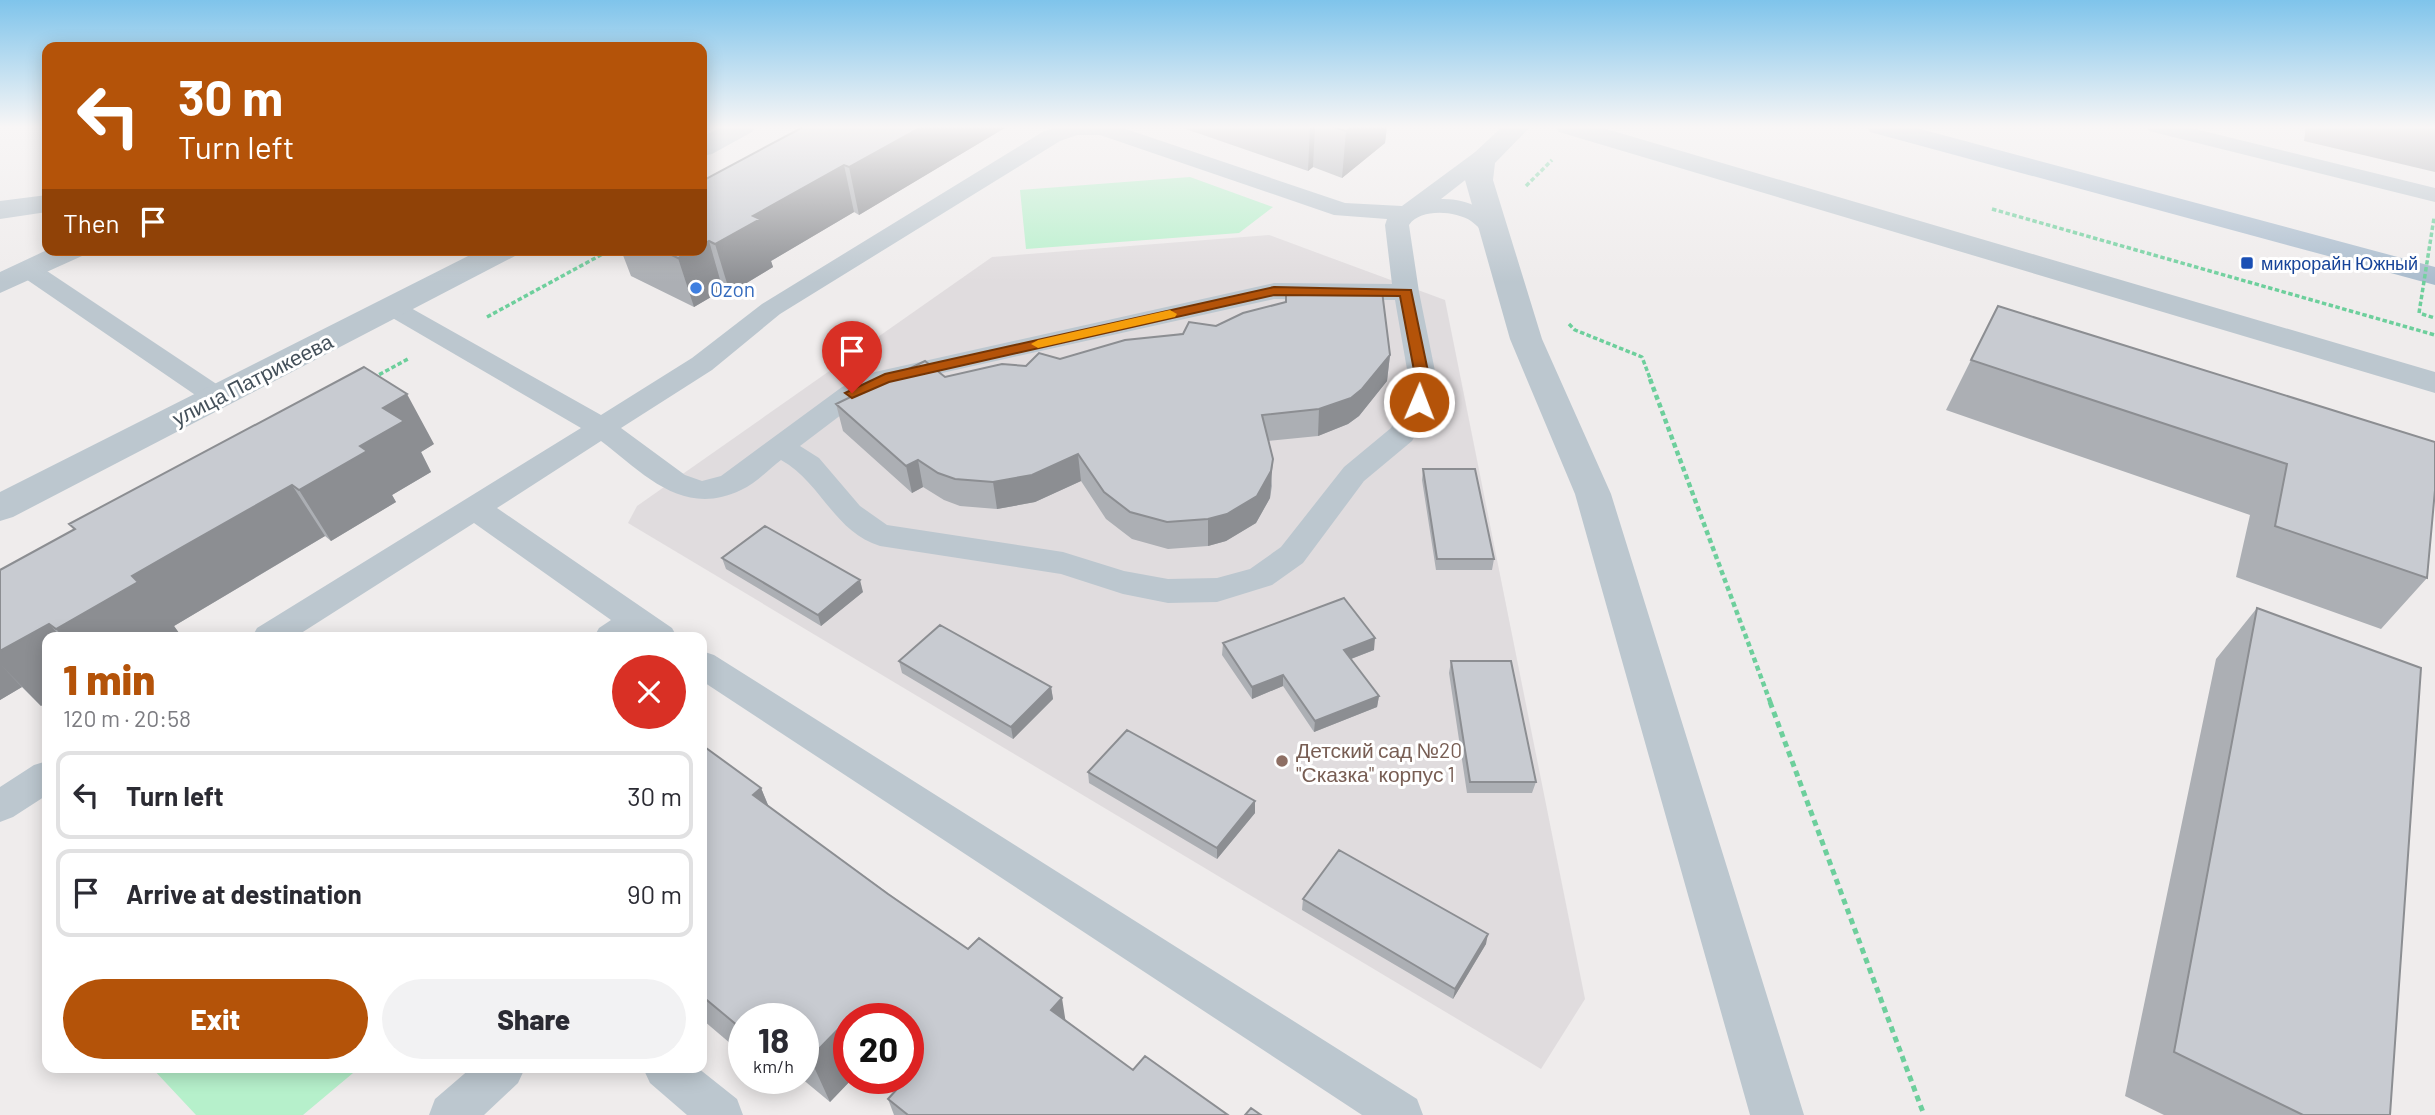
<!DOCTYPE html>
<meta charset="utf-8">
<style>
body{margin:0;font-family:Barlow,sans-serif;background:#f2f2f3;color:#2b2b33;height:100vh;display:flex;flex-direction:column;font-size:26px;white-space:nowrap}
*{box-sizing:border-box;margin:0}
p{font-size:23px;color:#7c7c81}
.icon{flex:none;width:38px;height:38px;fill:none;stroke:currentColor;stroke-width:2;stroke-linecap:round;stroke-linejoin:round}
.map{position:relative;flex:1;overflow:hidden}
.side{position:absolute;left:42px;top:632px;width:665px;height:441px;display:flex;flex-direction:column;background:#fff;border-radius:14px;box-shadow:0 4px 18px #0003}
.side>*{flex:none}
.top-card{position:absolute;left:42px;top:42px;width:665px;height:214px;border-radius:14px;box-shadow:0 4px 18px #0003;background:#b45309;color:#fff;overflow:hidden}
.speed{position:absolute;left:728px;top:1003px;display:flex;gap:14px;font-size:35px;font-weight:700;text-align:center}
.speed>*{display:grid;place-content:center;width:91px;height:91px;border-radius:50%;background:#fff;box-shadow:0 4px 18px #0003;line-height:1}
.speed small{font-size:18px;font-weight:400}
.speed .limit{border:10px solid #d22;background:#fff;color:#111}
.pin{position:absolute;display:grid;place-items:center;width:60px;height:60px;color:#fff;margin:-72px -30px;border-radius:50% 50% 50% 0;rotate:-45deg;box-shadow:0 0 7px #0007}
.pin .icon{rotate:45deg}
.me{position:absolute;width:77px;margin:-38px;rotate:1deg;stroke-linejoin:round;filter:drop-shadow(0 0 5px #0008)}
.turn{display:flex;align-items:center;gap:24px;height:147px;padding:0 21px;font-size:32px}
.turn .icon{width:91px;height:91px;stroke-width:2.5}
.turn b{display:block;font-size:49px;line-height:60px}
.then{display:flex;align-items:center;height:66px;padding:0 21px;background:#0003;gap:14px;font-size:26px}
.round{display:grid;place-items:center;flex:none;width:74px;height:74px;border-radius:37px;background:#f2f2f3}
.head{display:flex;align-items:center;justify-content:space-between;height:119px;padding:0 21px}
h1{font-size:42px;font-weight:800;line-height:52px;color:#b45309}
.primary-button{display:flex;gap:14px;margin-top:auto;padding:14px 21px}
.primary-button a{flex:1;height:80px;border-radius:42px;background:#b45309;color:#fff;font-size:28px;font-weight:800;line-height:80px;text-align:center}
.primary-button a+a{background:#f2f2f3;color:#2b2b33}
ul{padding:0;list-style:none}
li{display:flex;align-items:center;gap:21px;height:88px;margin:0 14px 10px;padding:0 7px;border:4px solid #e1e1e2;border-radius:14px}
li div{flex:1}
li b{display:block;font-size:26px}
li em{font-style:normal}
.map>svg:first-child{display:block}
</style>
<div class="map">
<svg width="2435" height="1115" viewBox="0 0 2435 1115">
<rect width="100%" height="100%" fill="#efecec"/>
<path fill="#e0dcde" d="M 1269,235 L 1445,300 L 1585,999 L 1541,1069 L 628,523 L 637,506 L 992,257 Z"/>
<path fill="#b6f0cb" d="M 1190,177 L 1273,207 L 1239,233 L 1026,249 L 1020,190 Z
M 152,1068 L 359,1068 L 303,1115 L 196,1115 Z"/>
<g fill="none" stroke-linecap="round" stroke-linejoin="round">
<path stroke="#6dcf9c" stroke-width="3.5" stroke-dasharray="4.5 2.5" stroke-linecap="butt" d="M 1526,186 L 1552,160
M 1992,209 L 2435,335
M 2422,314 L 2435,318
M 487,317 L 610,250
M 1569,324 L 1575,330 L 1642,357 L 1651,381
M 373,378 L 408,359"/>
<path stroke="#6dcf9c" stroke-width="4.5" stroke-dasharray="5 3.5" stroke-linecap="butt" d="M 1650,379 L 1771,704"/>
<path stroke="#6dcf9c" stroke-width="5" stroke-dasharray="6 4.5" stroke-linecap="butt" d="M 1770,702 L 1924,1115"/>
<path fill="#bcc7cf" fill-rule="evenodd" d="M 1062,126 L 1117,126 L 1345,203 L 1402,206 L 1482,147 L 1498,147 L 1501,152 L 1441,199 C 1466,198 1493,211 1507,232 L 1503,237 C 1485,242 1484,230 1471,221 C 1455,211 1421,208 1409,225 L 1419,292 L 1437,381 L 1433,402 L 1412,441 L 1364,481 L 1303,563 L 1272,585 L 1217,602 L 1168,603 L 1123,594 L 1061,574 L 880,546 C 834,532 821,482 781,460 C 768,470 755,484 741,490 C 683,518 644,474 601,441 L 497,508 L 672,628 L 677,637 L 594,637 L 599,628 L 611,620 L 474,523 L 295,637 L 252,637 L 257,628 L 581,428 L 384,313 L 380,308 L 384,303 L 393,300 L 402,303 L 601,415 L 692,358 L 762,304 L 1044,131 ZM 1077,135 L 1100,135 L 1334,215 L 1387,219 L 1385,225 L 1392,284 L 1274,283 L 875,372 L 842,387 L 721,476 L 702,481 L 685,475 L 621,428 L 712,370 L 780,314 L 1060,141 ZM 1274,299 L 1395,300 L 1409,381 L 1405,402 L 1391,428 L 1344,467 L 1281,547 L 1250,569 L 1217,578 L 1168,579 L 1124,571 L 1063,552 L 887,525 L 860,506 L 819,458 L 800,446 L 862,399 L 893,384 Z
M 2146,126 L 2183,126 L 2435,188 L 2435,202 L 2149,131 Z
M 29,263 L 38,265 L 227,391 L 231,397 L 227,403 L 217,406 L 207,403 L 20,275 L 17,270 L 20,265 Z
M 702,651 L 714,655 L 1417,1099 L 1423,1115 L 1362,1115 L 702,681 Z
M 47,761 L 47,795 L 13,817 L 0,822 L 0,787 L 34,765 Z
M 471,1068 L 525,1068 L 518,1083 L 484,1115 L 429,1115 L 435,1099 Z
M 643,1068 L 698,1068 L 737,1099 L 743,1115 L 687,1115 L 650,1083 Z"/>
<path fill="#bcc7cf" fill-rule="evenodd" d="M 723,126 L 756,126 L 752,132 L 712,154 L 702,156 L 702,137 Z
M 1503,126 L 1531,126 L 1495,163 L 1493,180 L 1542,339 L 1611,494 L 1804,1115 L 1750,1115 L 1575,494 L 1510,339 L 1465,180 L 1468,161 L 1472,155 Z
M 1555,126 L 1596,126 L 2435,372 L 2435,393 L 1559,132 Z
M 47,195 L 47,212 L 0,219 L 0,201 Z
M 47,250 L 86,250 L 82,256 L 0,293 L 0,272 Z
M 480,250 L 519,250 L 515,256 L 13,517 L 0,521 L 0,492 Z"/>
<path fill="#aabccd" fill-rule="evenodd" d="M 1866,126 L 1909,126 L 2435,267 L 2435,285 L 1870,132 Z"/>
<path stroke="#6dcf9c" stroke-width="3.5" stroke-dasharray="4.5 2.5" stroke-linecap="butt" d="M 2419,313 L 2434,218"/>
</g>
<path fill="#acafb4" d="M 805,126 L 1008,126 L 859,215 L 854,212 L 771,261 L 773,267 L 730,293 L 723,290 L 694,307 L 631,276 L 621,250 L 702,250 L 702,181 Z
M 1177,126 L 1387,126 L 1385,143 L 1342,178 L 1313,167 L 1308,171 Z
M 2306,126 L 2435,126 L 2435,172 L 2304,141 Z
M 1286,290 L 1390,355 L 1387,381 L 1359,416 L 1348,424 L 1318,436 L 1268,441 L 1272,486 L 1270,498 L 1256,523 L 1226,541 L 1208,546 L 1168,549 L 1132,539 L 1106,519 L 1081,481 L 1035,502 L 997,509 L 960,506 L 944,500 L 923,487 L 912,493 L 843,431 L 836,404 L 945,377 L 1026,366 L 1216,326 L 1285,303 Z
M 1971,360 L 2435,442 L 2427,578 L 2381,629 L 2236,577 L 2250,515 L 1946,410 Z
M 434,444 L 421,452 L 431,472 L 392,495 L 396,502 L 331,541 L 325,536 L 223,597 L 174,626 L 179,633 L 173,637 L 47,637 L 41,706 L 22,687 L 0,700 L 0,570 L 74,530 L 69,524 Z
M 1423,469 L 1494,559 L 1492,570 L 1436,570 L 1422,480 Z
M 722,558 L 863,592 L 821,626 L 726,569 Z
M 2257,608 L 2390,1115 L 2164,1115 L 2125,1096 L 2216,659 Z
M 1223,643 L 1374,650 L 1351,659 L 1379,696 L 1377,707 L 1314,732 L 1283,686 L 1252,699 L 1222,655 Z
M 899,661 L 1051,687 L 1053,699 L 1013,739 L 902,673 Z
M 1451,661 L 1536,782 L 1532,793 L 1467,793 L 1449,673 Z
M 702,745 L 761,788 L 769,807 L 1133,1070 L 1228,1115 L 894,1115 L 888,1099 L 901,1084 L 894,1078 L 908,1078 L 908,1018 L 849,1018 L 849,1078 L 853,1078 L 830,1102 L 801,1078 L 803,1078 L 803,1018 L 744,1018 L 744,1055 L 704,1021 L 702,1018 Z
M 1088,772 L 1255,801 L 1255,813 L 1217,859 L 1089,783 Z
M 1303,899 L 1486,944 L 1453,999 L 1302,910 Z"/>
<path fill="#8c8e92" d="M 923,126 L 1008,126 L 859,215 L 849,167 Z
M 1310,126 L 1315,126 L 1313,167 L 1308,171 Z
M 1352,126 L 1387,126 L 1385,143 L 1342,178 L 1346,131 Z
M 844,165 L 854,212 L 771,261 L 773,267 L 730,293 L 715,244 L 753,216 Z
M 709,241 L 723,290 L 694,307 L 678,258 L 692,250 L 702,250 L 702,245 Z
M 1390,355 L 1387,381 L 1359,416 L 1348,424 L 1318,436 L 1319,409 Z
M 407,394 L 434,444 L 421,452 L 431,472 L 392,495 L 396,502 L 331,541 L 299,490 L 360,446 L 383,408 Z
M 1078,454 L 1081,481 L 1035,502 L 997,509 L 993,482 Z
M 1273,459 L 1270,498 L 1256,523 L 1226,541 L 1208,546 L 1208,519 Z
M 918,460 L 923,487 L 912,493 L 906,466 Z
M 292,485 L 325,536 L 174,626 L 179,633 L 173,637 L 63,637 L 56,629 L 132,576 Z
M 860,580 L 863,592 L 821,626 L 818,615 Z
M 49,624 L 61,637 L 47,637 L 47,703 L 41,706 L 0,664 L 0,651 Z
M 1375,638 L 1374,650 L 1343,662 L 1344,650 Z
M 0,664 L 22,687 L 0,700 Z
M 1283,675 L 1283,686 L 1252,699 L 1252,687 Z
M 1051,687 L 1053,699 L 1013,739 L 1011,727 Z
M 1379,696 L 1377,707 L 1314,732 L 1315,721 Z
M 761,788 L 781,837 L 753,795 Z
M 1255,801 L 1255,813 L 1217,859 L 1217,848 Z
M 1488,934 L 1486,944 L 1453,999 L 1455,989 Z
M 1062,998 L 1069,1043 L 1051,1010 Z
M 852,1015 L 853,1018 L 849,1018 L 849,1078 L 853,1078 L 830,1102 L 810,1058 Z"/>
<path fill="#c8cbd1" stroke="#8c8e92" stroke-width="2" d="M 805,126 L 923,126 L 849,167 L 844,165 L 753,216 L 760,219 L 715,244 L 709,241 L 702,245 L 702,181 Z
M 1330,126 L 1352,126 L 1346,131 Z
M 661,250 L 692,250 L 678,258 Z
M 1286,290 L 1382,291 L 1390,355 L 1362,389 L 1351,398 L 1319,409 L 1262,415 L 1273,459 L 1271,471 L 1257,496 L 1227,514 L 1208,519 L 1167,522 L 1130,512 L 1104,492 L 1078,454 L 1032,475 L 993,482 L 955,479 L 938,473 L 918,460 L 906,466 L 836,404 L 925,361 L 945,377 L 1002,364 L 1026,366 L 1039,353 L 1060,359 L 1125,340 L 1183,334 L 1189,322 L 1216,326 L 1243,313 L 1286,302 Z
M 1998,306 L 2435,442 L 2435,490 L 2427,578 L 2275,526 L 2287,464 L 1971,360 Z
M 364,367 L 407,394 L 383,408 L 404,421 L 360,446 L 367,451 L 299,490 L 292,485 L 184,546 L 132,576 L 138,582 L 56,629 L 49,624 L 0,651 L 0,570 L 75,529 L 69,524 Z
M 1423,469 L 1475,469 L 1494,559 L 1437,559 Z
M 765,526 L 860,580 L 818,615 L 722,558 Z
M 1344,598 L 1375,638 L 1344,650 L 1379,696 L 1315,721 L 1283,675 L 1252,687 L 1223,643 Z
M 2257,608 L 2421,668 L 2390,1115 L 2303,1115 L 2174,1052 Z
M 940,625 L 1051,687 L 1011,727 L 899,661 Z
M 1451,661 L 1511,661 L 1536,782 L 1470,782 Z
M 1127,730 L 1255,801 L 1217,848 L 1088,772 Z
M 702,745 L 761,788 L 753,795 L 888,894 L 968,949 L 979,938 L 1062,998 L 1051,1010 L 1133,1070 L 1145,1056 L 1228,1115 L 908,1115 L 888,1099 L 907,1078 L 908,1078 L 908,1076 L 918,1065 L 908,1058 L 908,1018 L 856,1018 L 852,1015 L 810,1058 L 803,1053 L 803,1018 L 744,1018 L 744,1031 L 702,996 Z
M 1339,850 L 1488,934 L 1455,989 L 1303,899 Z
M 1251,1108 L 1261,1115 L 1245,1115 Z"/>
<linearGradient id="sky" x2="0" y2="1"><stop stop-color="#7fc4eb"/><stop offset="0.45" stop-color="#f8f6f6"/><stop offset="1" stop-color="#f8f6f6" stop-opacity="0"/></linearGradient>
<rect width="2435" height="282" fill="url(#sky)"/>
<path fill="#b45309" stroke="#753606" stroke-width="2" d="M 1274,287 L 1411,290 L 1430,381 L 1424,405 L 1414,405 L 1412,402 L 1416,381 L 1400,296 L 1274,295 L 889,382 L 852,398 L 845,393 L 885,374 Z"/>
<path fill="#f59e0b" d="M 1170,310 L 1177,314 L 1175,317 L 1038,348 L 1031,344 L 1038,340 Z"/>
<rect fill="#1a4fb4" stroke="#fff" stroke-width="2.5" x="2240" y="256" width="14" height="14" rx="3.5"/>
<circle fill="#3f7fe0" stroke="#fff" stroke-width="2.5" cx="696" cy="288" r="7"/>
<circle fill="#8d6e63" stroke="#fff" stroke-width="2.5" cx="1282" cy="761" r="7"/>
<g text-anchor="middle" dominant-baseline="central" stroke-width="6" stroke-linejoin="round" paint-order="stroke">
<g font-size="18" fill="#164399" stroke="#fff" text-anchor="start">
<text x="2261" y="263">микрорайн Южный</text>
</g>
<g font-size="21" fill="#366cbe" stroke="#fff" text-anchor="start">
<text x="710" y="288">Ozon</text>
</g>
<g font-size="21" fill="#44505a" stroke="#fff">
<text transform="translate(252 379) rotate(-27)">улица Патрикеева</text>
</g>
<g font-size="21" fill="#785e54" stroke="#fff" text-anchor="start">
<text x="1296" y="749">Детский сад №20<tspan x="1296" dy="24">"Сказка" корпус 1</tspan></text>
</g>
</g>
</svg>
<div class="speed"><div>18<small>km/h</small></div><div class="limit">20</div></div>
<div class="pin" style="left:852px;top:393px;background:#d93025"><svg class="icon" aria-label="arrive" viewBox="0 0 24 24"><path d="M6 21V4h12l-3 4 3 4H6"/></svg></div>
<svg class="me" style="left:1419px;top:402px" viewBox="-20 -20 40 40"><circle r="17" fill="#b45309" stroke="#fff" stroke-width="3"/><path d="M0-11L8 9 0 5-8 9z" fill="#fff"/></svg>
<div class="top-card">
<div class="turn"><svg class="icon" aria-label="left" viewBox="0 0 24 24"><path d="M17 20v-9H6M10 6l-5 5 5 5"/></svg><div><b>30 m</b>Turn left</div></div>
<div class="then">Then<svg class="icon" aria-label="arrive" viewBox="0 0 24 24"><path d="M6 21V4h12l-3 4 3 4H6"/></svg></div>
</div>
<section class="side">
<div class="head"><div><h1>1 min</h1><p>120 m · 20:58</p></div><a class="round" style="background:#d93025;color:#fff"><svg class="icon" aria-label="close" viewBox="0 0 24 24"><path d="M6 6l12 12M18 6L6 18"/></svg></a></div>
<ul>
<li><svg class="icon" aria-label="left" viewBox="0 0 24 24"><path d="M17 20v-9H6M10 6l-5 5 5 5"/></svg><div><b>Turn left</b></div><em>30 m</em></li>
<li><svg class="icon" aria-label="arrive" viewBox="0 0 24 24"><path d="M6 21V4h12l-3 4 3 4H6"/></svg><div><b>Arrive at destination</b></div><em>90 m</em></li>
</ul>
<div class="primary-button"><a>Exit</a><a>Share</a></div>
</section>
</div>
